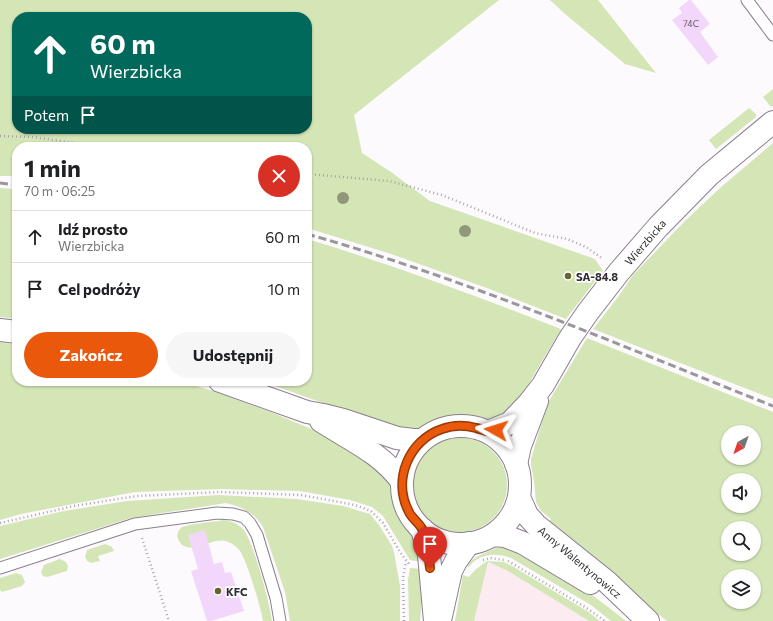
<!DOCTYPE html>
<html lang="pl">
<meta charset="utf-8">
<style>
body{margin:0;font-family:Commissioner,sans-serif;background:#f6f6f6;color:#202124;height:100vh;display:flex;flex-direction:column;font-size:15px;white-space:nowrap}
*{box-sizing:border-box;margin:0}
p{font-size:13px;color:#757577}
.icon{flex:none;width:22px;height:22px;fill:none;stroke:currentColor;stroke-width:2;stroke-linecap:round;stroke-linejoin:round}
.map{position:relative;flex:1;overflow:hidden}
.panel{position:absolute;left:12px;top:142px;width:300px;height:244px;display:flex;flex-direction:column;background:#fff;border-radius:16px;box-shadow:0 1px 3px #0004}
.panel>*{flex:none}
.guide{position:absolute;left:12px;top:12px;width:300px;height:122px;border-radius:16px;box-shadow:0 1px 3px #0004;background:#00695c;color:#fff;overflow:hidden}
.needle{width:26px;rotate:220deg}
.controls{position:absolute;left:721px;top:425px;display:grid;gap:8px}
.controls a{display:grid;place-items:center;width:40px;height:40px;border-radius:50%;background:#fff;box-shadow:0 1px 3px #0004;font-size:20px}
.pin{position:absolute;display:grid;place-items:center;width:34px;height:34px;color:#fff;margin:-41px -17px;border-radius:50% 50% 50% 0;rotate:-45deg;box-shadow:0 0 4px #0007}
.pin .icon{rotate:45deg}
.me{position:absolute;width:44px;margin:-22px;rotate:276deg;stroke-linejoin:round;filter:drop-shadow(0 0 3px #0008)}
.turn{display:flex;align-items:center;gap:14px;height:84px;padding:0 12px;font-size:18px}
.turn .icon{width:52px;height:52px;stroke-width:2.5}
.turn b{display:block;font-size:28px;line-height:34px}
.then{display:flex;align-items:center;height:38px;padding:0 12px;background:#0003;gap:8px;font-size:15px}
.round{display:grid;place-items:center;flex:none;width:42px;height:42px;border-radius:21px;background:#f6f6f6}
.overview{display:flex;align-items:center;justify-content:space-between;height:68px;padding:0 12px}
h1{font-size:24px;font-weight:700;line-height:30px}
.cta{display:flex;gap:8px;margin-top:auto;padding:8px 12px}
.cta a{flex:1;height:46px;border-radius:24px;background:#ea580c;color:#fff;font-size:16px;font-weight:700;line-height:46px;text-align:center}
.cta a+a{background:#f6f6f6;color:#202124}
ul{padding:0;list-style:none}
li{display:flex;align-items:center;gap:12px;height:52px;padding:0 12px;border-top:1px solid #e0e0e0}
li div{flex:1}
li b{display:block;font-size:15px}
li em{font-style:normal}
.map>svg:first-child{display:block}
</style>
<div class="map">
<svg width="773" height="621" viewBox="0 0 773 621">
<rect width="100%" height="100%" fill="#fdfafd"/>
<path fill="#fcecf1" d="M 488,562 L 508,571 L 589,621 L 474,621 Z"/>
<path fill="#d4e5b6" fill-rule="evenodd" d="M 0,0 L 499,0 L 354,115 L 362,153 L 391,172 L 430,201 L 595,259 L 603,271 L 566,319 L 487,288 L 388,253 L 307,228 L 307,147 L 17,147 L 17,176 L 0,176 ZM 17,17 L 307,17 L 307,129 L 17,129 Z
M 550,0 L 598,0 L 656,73 L 625,64 L 564,13 Z
M 773,89 L 773,106 L 771,107 L 763,97 Z
M 749,108 L 756,114 L 756,117 L 716,149 L 709,140 Z
M 773,143 L 773,399 L 593,329 L 618,297 L 633,275 L 683,223 L 720,188 Z
M 0,188 L 17,189 L 17,319 L 0,317 Z
M 307,239 C 393,265 477,296 561,329 L 515,407 L 494,420 L 454,416 L 445,417 L 431,422 L 415,431 L 399,430 L 261,381 L 307,381 Z
M 587,338 L 773,412 L 773,621 L 667,621 L 547,525 L 551,519 L 541,511 L 536,502 L 534,481 L 531,465 L 531,459 L 544,415 L 541,414 ZM 728,432 L 754,432 L 754,458 L 728,458 ZM 728,480 L 754,480 L 754,506 L 728,506 ZM 728,528 L 754,528 L 754,554 L 728,554 ZM 728,576 L 754,576 L 754,602 L 728,602 Z
M 0,342 L 17,345 L 17,381 L 179,381 L 213,391 L 273,413 L 321,433 L 382,469 L 392,487 L 393,501 L 398,510 L 402,519 L 416,539 L 422,562 L 410,560 L 383,516 L 372,507 L 350,500 L 300,491 L 221,489 L 135,492 L 21,514 L 0,520 Z
M413 485a47 47 0 1 1 94 0a47 47 0 1 1-94 0Z
M 219,495 L 297,499 L 343,506 L 370,514 L 379,525 L 392,546 L 394,552 L 400,586 L 400,621 L 290,621 L 285,592 L 263,527 C 254,512 242,507 226,503 L 131,518 L 0,559 L 0,526 L 4,525 L 64,511 L 127,501 Z
M 223,520 C 231,521 237,523 243,529 C 253,540 270,604 272,621 L 263,621 C 261,608 247,561 240,551 C 237,547 231,542 225,541 C 211,537 187,559 178,539 C 176,535 178,531 181,528 C 186,524 215,522 223,520 Z
M 105,544 L 112,547 L 114,551 L 98,556 L 100,561 L 91,563 L 87,561 L 85,557 L 87,550 Z
M 496,548 L 505,548 L 524,557 L 528,552 C 562,573 595,596 626,621 L 611,621 L 591,605 L 511,558 C 500,554 487,553 476,560 C 473,562 470,566 467,568 C 471,556 485,554 496,548 Z
M 60,559 L 66,562 L 68,566 L 67,571 L 47,577 L 43,576 L 41,572 L 44,565 Z
M 487,561 L 504,562 L 512,566 L 587,611 L 600,621 L 589,621 L 508,571 L 488,562 L 474,621 L 455,621 L 463,575 L 469,577 L 475,570 Z
M 410,568 L 422,569 L 422,599 L 420,621 L 409,621 L 408,580 Z
M 16,573 L 22,575 L 25,582 L 22,586 L 2,592 L 0,590 L 0,578 Z"/>
<path fill="#f3d7fb" d="M 689,0 L 691,0 L 710,24 L 700,32 L 718,57 L 708,65 L 672,20 L 682,13 L 679,8 Z
M 205,530 L 214,564 L 222,562 L 225,573 L 231,572 L 244,611 L 211,621 L 207,621 L 191,571 L 198,569 L 188,535 Z"/>
<g fill="none" stroke-linecap="round" stroke-linejoin="round">
<g stroke="#8b7f8e" stroke-width="13">
<path id="service" d="M 747,0 L 773,35
M 0,568 L 135,524 L 217,513 L 233,514 L 244,517 L 250,523 L 257,535 L 276,598 L 280,621"/>
</g>
<g stroke="#8b7f8e" stroke-width="24">
<path id="tertiary" d="M 422,529 L 429,555 L 435,621
M 441,616 L 451,571 L 456,561 L 469,543"/>
</g>
<g stroke="#8b7f8e" stroke-width="24">
<path id="secondary" d="M 488,432 L 510,423 L 529,403 L 543,385 L 570,338 L 588,312 L 619,272 L 658,227 L 709,175 L 773,122
M 516,464 L 520,446 L 537,401"/>
</g>
<g stroke="#8b7f8e" stroke-width="24">
<path id="primary" d="M 0,330 L 17,332
M 220,381 L 307,412 L 323,415 L 343,420 L 397,438 L 413,440 L 422,440
M 321,421 C 349,439 383,454 402,482
M402 485a59 59 0 1 1 118 0a59 59 0 1 1-118 0Z
M 519,497 L 527,515 L 536,525 L 606,581 L 648,621
M 492,535 L 505,536 L 523,543 L 590,583"/>
</g>
<path stroke="#a9a6aa" stroke-width="2.5" stroke-dasharray="1 3" stroke-linecap="butt" d="M 0,136 L 33,137 L 104,147
M 307,174 L 389,181 L 442,195 L 535,233 L 567,239 L 586,247 L 603,259
M 0,523 L 74,506 L 137,496 L 220,492 L 301,495 L 355,505 L 371,511 L 383,523 L 400,552 L 409,564
M 142,538 L 169,621
M 483,560 L 490,558 L 504,560
M 508,561 L 585,607 L 605,621
M 404,621 L 403,578 L 406,561"/>
<use href="#service" stroke="#fff" stroke-width="11"/>
<use href="#tertiary" stroke="#fff" stroke-width="22"/>
<use href="#secondary" stroke="#fff" stroke-width="22"/>
<use href="#primary" stroke="#fff" stroke-width="22"/>
<path stroke="#9a979b" stroke-width="3" stroke-dasharray="8 4" stroke-linecap="butt" d="M 0,183 L 17,185
M 307,234 C 466,279 619,345 773,406"/>
</g>
<g fill="#91987a">
<circle cx="343" cy="198" r="6"/>
<circle cx="465" cy="231" r="6"/>
</g>
<g fill="none" stroke-linecap="round" stroke-linejoin="round">
<g stroke="#983908" stroke-width="10">
<path id="route" d="M 430,568 C 429,555 427,543 423,531 C 421,524 412,519 409,512 C 392,480 409,440 442,429 C 453,425 465,425 476,428 C 485,430 486,433 496,430"/>
</g>
<use href="#route" stroke="#ea580c" stroke-width="7"/>
</g>
<g fill="#666430" stroke="#fff" stroke-width="1.5">
<circle cx="568" cy="276" r="4"/>
<circle cx="218" cy="591" r="4"/>
</g>
<g text-anchor="middle" dominant-baseline="central" stroke-width="3.5" stroke-linejoin="round" paint-order="stroke">
<g font-size="9" fill="#615764">
<text x="691" y="23">74C</text>
</g>
<g font-size="11" fill="#302c32" stroke="#fff">
<text transform="translate(645 242) rotate(-49)">Wierzbicka</text>
<text transform="translate(580 562) rotate(40)">Anny Walentynowicz</text>
</g>
<g font-size="11" font-weight="bold" fill="#302c32" stroke="#fff" text-anchor="start">
<text x="576" y="276">SA-84.8</text>
<text x="226" y="591">KFC</text>
</g>
</g>
</svg>
<div class="controls">
<a><svg class="needle" viewBox="-14 -14 28 28"><path d="M0-13l5 13h-10z" fill="#e53935"/><path d="M0 13l5-13h-10z" fill="#757577"/></svg></a>
<a><svg class="icon" aria-label="sound" viewBox="0 0 24 24"><path d="M4 9h4l5-4v14l-5-4H4zM17 9q2 3 0 6"/></svg></a>
<a><svg class="icon" aria-label="search" viewBox="0 0 24 24"><circle cx="10" cy="10" r="6"/><path d="M15 15l6 6"/></svg></a>
<a><svg class="icon" aria-label="layers" viewBox="0 0 24 24"><path d="M12 4l9 5-9 5-9-5zM3 14l9 5 9-5"/></svg></a>
</div>
<div class="pin" style="left:430px;top:568px;background:#d93025"><svg class="icon" aria-label="arrive" viewBox="0 0 24 24"><path d="M6 21V4h12l-3 4 3 4H6"/></svg></div>
<svg class="me" style="left:496px;top:430px" viewBox="-20 -20 40 40"><path d="M0-17L14 15 0 8-14 15z" fill="#ea580c" stroke="#fff" stroke-width="4"/></svg>
<div class="guide">
<div class="turn"><svg class="icon" aria-label="ahead" viewBox="0 0 24 24"><path d="M12 20V5M6 11l6-6 6 6"/></svg><div><b>60 m</b>Wierzbicka</div></div>
<div class="then">Potem<svg class="icon" aria-label="arrive" viewBox="0 0 24 24"><path d="M6 21V4h12l-3 4 3 4H6"/></svg></div>
</div>
<section class="panel">
<div class="overview"><div><h1>1 min</h1><p>70 m · 06:25</p></div><a class="round" style="background:#d93025;color:#fff"><svg class="icon" aria-label="close" viewBox="0 0 24 24"><path d="M6 6l12 12M18 6L6 18"/></svg></a></div>
<ul>
<li><svg class="icon" aria-label="ahead" viewBox="0 0 24 24"><path d="M12 20V5M6 11l6-6 6 6"/></svg><div><b>Idź prosto</b><p>Wierzbicka</p></div><em>60 m</em></li>
<li><svg class="icon" aria-label="arrive" viewBox="0 0 24 24"><path d="M6 21V4h12l-3 4 3 4H6"/></svg><div><b>Cel podróży</b></div><em>10 m</em></li>
</ul>
<div class="cta"><a>Zakończ</a><a>Udostępnij</a></div>
</section>
</div>
